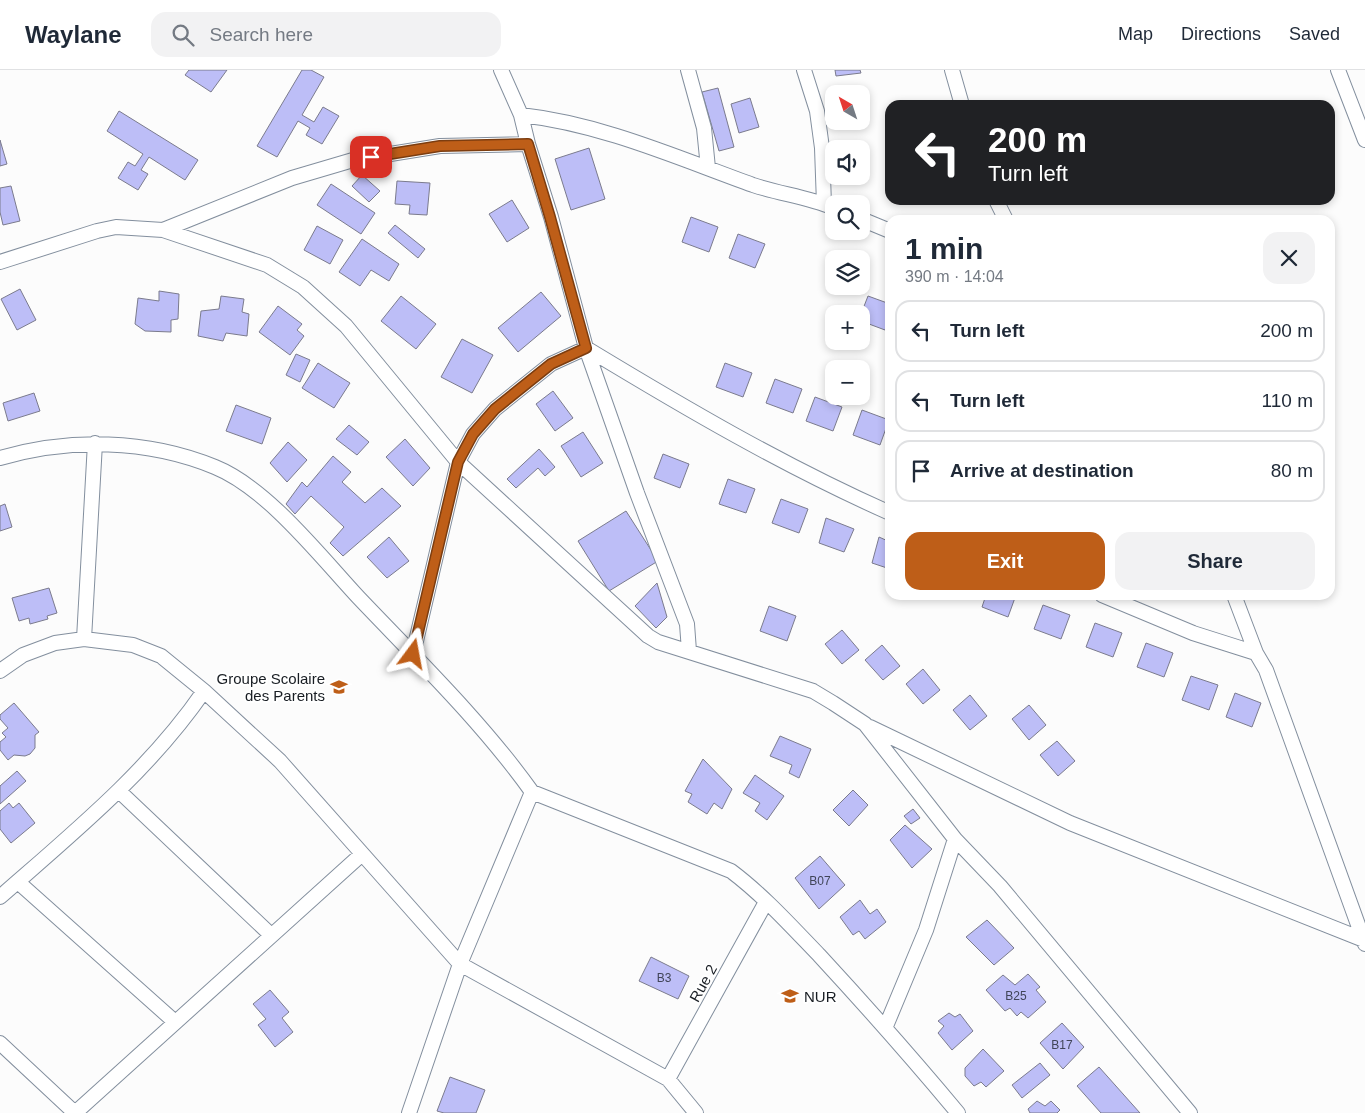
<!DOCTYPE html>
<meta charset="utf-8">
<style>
body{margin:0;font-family:Helvetica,sans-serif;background:#f2f2f3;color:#1f2937;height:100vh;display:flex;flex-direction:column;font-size:19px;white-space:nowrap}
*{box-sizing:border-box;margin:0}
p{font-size:16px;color:#747a83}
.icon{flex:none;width:28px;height:28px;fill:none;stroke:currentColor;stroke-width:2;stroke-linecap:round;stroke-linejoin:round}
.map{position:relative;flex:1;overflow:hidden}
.details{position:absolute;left:885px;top:145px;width:450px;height:385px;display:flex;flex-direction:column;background:#fff;border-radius:15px;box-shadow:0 2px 8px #0003}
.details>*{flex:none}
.guide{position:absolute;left:885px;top:30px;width:450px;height:105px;border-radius:15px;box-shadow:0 2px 8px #0003;background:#202124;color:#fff;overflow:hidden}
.needle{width:32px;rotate:321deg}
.tools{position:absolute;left:825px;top:15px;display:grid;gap:10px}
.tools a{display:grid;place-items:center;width:45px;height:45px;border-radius:10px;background:#fff;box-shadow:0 2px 8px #0003;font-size:25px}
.pin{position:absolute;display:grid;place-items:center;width:42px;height:42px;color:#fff;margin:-21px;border-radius:10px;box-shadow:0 2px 8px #0006}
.me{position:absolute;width:55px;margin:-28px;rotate:13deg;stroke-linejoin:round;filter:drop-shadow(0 0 4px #0008)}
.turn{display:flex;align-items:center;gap:18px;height:105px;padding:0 20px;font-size:22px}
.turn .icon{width:65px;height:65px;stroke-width:2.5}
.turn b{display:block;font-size:35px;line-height:42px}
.round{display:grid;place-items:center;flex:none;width:52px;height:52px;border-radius:15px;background:#f2f2f3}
.summary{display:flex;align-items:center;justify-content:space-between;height:85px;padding:0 20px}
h1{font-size:30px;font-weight:700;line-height:38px}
.button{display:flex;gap:10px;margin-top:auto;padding:10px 20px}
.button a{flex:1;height:58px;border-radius:15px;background:#be5e18;color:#fff;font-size:20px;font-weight:700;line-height:58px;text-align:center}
.button a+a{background:#f2f2f3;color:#1f2937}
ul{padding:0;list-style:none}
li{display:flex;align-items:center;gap:15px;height:62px;margin:0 10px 8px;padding:0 10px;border:2px solid #e0e1e3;border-radius:15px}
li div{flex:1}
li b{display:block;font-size:19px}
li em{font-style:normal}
header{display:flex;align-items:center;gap:30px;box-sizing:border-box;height:70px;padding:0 25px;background:#fff;border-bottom:1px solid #e0e1e3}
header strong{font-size:24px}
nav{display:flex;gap:28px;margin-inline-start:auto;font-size:18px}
.search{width:350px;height:45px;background:#f2f2f3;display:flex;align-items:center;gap:12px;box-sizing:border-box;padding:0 18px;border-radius:15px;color:#747a83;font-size:19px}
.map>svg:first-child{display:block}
</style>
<header>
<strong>Waylane</strong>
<div class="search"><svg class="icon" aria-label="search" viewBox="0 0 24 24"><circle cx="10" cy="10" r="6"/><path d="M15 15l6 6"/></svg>Search here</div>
<nav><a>Map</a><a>Directions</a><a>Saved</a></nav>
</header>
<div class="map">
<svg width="1365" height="1043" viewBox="0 0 1365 1043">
<rect width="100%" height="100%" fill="#fcfcfc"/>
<path fill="#bdbef7" stroke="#7b7b8d" d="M 189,0 L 227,0 L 211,22 L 185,5 Z
M 302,0 L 311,0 L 324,7 L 302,45 L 314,52 L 323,37 L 339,46 L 322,74 L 306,65 L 310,58 L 298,51 L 277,87 L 257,76 Z
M 835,0 L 860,0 L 861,3 L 836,6 Z
M 718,18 L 734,77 L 719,81 L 702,22 Z
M 750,28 L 759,57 L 739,63 L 731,34 Z
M 119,41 L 198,90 L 185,110 L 149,87 L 141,100 L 148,104 L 138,120 L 118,108 L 128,92 L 135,96 L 143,84 L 107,61 Z
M 0,70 L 7,94 L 0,96 Z
M 589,78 L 605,129 L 571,140 L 555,89 Z
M 362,105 L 380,121 L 369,132 L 352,116 Z
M 397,111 L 430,113 L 427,145 L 409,144 L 410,135 L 395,134 Z
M 331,114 L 375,143 L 361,164 L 317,135 Z
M 11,116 L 20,151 L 3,155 L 0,142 L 0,118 Z
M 512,130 L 529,158 L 507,172 L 489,144 Z
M 691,147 L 718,157 L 709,182 L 682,172 Z
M 395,155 L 425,179 L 418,188 L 388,163 Z
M 317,156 L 343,170 L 330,194 L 304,180 Z
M 738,164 L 765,174 L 755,198 L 729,188 Z
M 362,169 L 399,194 L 389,211 L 371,200 L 360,216 L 339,202 Z
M 20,219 L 36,250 L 17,260 L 1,229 Z
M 159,221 L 179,224 L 178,249 L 171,250 L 171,262 L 145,261 L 135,254 L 138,228 L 159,231 Z
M 541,222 L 561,246 L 518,282 L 498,258 Z
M 221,226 L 244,229 L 242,242 L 249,244 L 247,266 L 226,263 L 223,271 L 198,266 L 201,241 L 219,239 Z
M 401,226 L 436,254 L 416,279 L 381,251 Z
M 868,226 L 890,234 L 890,248 L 885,260 L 861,251 L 861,244 Z
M 278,236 L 302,254 L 297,260 L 304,266 L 290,285 L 259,262 Z
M 462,269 L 493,285 L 472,323 L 441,307 Z
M 296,284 L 310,290 L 300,312 L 286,305 Z
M 318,293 L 350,313 L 334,338 L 302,318 Z
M 725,293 L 752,303 L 743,327 L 716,317 Z
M 775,309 L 802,319 L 793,343 L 766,333 Z
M 553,321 L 573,348 L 555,361 L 536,334 Z
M 34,323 L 40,341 L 8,351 L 3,333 Z
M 815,327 L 842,337 L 833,361 L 806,351 Z
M 236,335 L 271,348 L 262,374 L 226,361 Z
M 862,340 L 889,350 L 880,375 L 853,365 Z
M 349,355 L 369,372 L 357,385 L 336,369 Z
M 583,362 L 603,393 L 581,407 L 561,376 Z
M 405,369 L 430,398 L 413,416 L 386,387 Z
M 288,372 L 307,390 L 287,412 L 270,393 Z
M 539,379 L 555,397 L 545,406 L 538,398 L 516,418 L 507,409 Z
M 663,384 L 689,394 L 680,418 L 654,408 Z
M 333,386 L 351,402 L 342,412 L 365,433 L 382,418 L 401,436 L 343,486 L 330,473 L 344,457 L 311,426 L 295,444 L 286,434 L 302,412 L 307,417 Z
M 728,409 L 755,419 L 746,443 L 719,434 Z
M 781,429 L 808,439 L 799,463 L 772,453 Z
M 5,434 L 12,457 L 0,461 L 0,436 Z
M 626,441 L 658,491 L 609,521 L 578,471 Z
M 826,448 L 854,459 L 844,482 L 819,473 Z
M 389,467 L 409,491 L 387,508 L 367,487 Z
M 879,467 L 890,472 L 890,499 L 872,493 Z
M 657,513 L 667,547 L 656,558 L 635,536 Z
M 49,518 L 57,543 L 47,546 L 48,549 L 30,554 L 29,548 L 19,551 L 12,528 Z
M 986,525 L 1016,525 L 1008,547 L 982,537 Z
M 1043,535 L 1070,545 L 1061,569 L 1034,559 Z
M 769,536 L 796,546 L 787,571 L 760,561 Z
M 1095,553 L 1122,563 L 1113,587 L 1086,577 Z
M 842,560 L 859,580 L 842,594 L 825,574 Z
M 1146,573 L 1173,583 L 1164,607 L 1137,597 Z
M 882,575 L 900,596 L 883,610 L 865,590 Z
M 923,599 L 940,620 L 923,634 L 906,614 Z
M 1191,606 L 1218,615 L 1209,640 L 1182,630 Z
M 1235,623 L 1261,633 L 1252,657 L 1226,647 Z
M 970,625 L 987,646 L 970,660 L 953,640 Z
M 14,633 L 39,662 L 35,665 L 35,678 L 30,684 L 25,686 L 14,685 L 8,690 L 0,680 L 0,672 L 6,667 L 2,663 L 8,658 L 0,649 L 0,645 Z
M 1029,635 L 1046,655 L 1029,670 L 1012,649 Z
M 780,666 L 811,679 L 799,708 L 789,703 L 792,695 L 770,686 Z
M 1057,671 L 1075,691 L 1058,706 L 1040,685 Z
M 703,689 L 732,719 L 722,739 L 714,733 L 707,744 L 688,732 L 692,724 L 685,721 Z
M 17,701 L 26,711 L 0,734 L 0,716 Z
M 755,705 L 784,726 L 767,750 L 755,741 L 760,733 L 743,723 Z
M 853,720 L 868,735 L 849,756 L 833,740 Z
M 9,733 L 13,738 L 19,733 L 35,753 L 11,773 L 0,759 L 0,741 Z
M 913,739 L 920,748 L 911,754 L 904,746 Z
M 905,755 L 932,779 L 912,798 L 890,770 Z
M 820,786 L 845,815 L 819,839 L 795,808 Z
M 860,830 L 870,844 L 877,839 L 886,852 L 865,869 L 859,861 L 853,865 L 840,847 Z
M 987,850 L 1014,878 L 994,895 L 966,867 Z
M 651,887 L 689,906 L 678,929 L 639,911 Z
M 1028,904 L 1040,917 L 1036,920 L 1046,932 L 1028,948 L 1021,942 L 1017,946 L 1010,938 L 1005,941 L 986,920 L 1003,905 L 1015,915 Z
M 270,920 L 289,942 L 282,948 L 293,962 L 275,977 L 258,955 L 266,949 L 253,934 Z
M 949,943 L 955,947 L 960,944 L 973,961 L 952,980 L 938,963 L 944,956 L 938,951 Z
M 1062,953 L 1084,977 L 1063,999 L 1040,973 Z
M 983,979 L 1004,1001 L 986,1017 L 981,1012 L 974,1016 L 965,1006 L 965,998 Z
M 1040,993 L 1050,1005 L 1022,1028 L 1012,1015 Z
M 1099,997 L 1140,1043 L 1101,1043 L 1077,1016 Z
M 450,1007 L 485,1020 L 476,1043 L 444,1043 L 437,1041 Z
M 1037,1031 L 1045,1036 L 1051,1031 L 1060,1040 L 1057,1043 L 1030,1043 L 1028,1039 Z"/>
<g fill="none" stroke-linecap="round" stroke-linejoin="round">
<g stroke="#838f9e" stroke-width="16">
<path id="minor" d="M 501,0 L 521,45 L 528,74 L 551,147 L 586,278 L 637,423 L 687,554 L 689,581
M 688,0 L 704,58 L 708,98
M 804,0 L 817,41 L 822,78 L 824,134
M 952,0 L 962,35
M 1338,0 L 1365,70
M 521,45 C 602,54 678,88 753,115 C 780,124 808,127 834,138
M 996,130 L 1006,150
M 861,149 L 890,161
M 163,160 L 267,195 L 303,217 L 346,256 L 458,392 L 648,566 L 658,572 L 813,621 L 833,633 L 865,654 L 955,769 L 926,860 L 886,956
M 0,192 L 97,161 L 116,157 L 163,160 L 292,108 L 353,90 L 440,76 L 528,74
M 0,388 C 70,368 147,369 215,397 C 267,418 320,486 359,528 C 418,590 482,652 532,722 L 460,894 L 409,1043
M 1102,525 L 1193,563 L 1256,583
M 1234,525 L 1256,583 L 1266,600 L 1365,874
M 84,569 L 95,373
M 413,584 L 458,392 L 473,364 L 495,339 L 551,294 L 586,278 C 685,338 784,396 890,443
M 0,601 L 23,585 L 55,573 L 84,569 L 133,575 L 161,586 L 204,621 L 280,691 L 460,894 L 668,1009 L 696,1043
M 870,657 L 1070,753 L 1364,870
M 120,722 L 271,865
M 532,722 L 731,801 C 763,825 791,856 819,885 C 867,937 913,989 958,1043
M 955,769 L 1000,816 L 1190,1043
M 18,812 L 175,952
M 0,827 C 73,763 149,701 204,621
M 0,973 L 75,1043
M 668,1009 L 766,832
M 75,1043 L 362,784"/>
</g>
<use href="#minor" stroke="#fff" stroke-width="14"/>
</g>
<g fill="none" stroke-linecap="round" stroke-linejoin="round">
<g stroke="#7c3d10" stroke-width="12">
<path id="route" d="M 371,87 L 440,76 L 528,74 L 550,147 L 586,278 L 551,294 L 495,339 L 473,364 L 458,392 L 413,584"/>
</g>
<use href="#route" stroke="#be5e18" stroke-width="9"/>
</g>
<defs>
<g id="university-bare" transform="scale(1.35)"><path d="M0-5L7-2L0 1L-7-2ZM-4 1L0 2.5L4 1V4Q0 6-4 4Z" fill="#be5e18" stroke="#fff" stroke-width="2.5" paint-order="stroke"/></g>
</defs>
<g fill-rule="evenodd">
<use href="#university-bare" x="339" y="617"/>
<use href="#university-bare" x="790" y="926"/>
</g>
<g text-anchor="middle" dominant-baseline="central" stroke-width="4" stroke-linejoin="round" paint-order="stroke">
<g font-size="12" fill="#414558">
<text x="820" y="811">B07</text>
<text x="664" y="908">B3</text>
<text x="1016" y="926">B25</text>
<text x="1062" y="975">B17</text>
</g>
<g font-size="15" fill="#181d23" stroke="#fff" text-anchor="end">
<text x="325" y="608">Groupe Scolaire<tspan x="325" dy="17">des Parents</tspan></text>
<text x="804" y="926" text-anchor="start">NUR</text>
</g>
<g font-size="15" fill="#181d23" stroke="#fff">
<text transform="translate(703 913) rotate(-61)">Rue 2</text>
</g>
</g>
</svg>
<div class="tools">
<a><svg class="needle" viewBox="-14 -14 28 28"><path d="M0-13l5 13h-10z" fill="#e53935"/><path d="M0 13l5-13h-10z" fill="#747a83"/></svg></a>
<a><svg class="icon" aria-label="sound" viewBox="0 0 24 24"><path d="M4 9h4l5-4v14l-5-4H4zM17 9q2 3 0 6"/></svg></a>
<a><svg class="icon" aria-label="search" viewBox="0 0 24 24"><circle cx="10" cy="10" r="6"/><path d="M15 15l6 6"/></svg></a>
<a><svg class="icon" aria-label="layers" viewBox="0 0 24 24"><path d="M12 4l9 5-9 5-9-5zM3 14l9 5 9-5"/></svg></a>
<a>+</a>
<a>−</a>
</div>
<div class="pin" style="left:371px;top:87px;background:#d93025"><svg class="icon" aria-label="arrive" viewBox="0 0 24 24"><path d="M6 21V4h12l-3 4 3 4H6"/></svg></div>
<svg class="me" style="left:413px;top:584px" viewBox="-20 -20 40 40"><path d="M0-17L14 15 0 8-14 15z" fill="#be5e18" stroke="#fff" stroke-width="4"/></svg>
<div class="guide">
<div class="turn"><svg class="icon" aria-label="left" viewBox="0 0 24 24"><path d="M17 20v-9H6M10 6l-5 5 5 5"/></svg><div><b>200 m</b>Turn left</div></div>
</div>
<section class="details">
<div class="summary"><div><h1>1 min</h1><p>390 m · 14:04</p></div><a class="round"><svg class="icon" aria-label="close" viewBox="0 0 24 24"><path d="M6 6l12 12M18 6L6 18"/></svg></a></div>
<ul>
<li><svg class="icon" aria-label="left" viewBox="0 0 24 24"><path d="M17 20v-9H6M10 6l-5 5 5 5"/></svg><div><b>Turn left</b></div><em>200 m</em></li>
<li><svg class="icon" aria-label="left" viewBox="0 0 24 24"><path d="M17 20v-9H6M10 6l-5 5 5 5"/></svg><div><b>Turn left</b></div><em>110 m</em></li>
<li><svg class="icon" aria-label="arrive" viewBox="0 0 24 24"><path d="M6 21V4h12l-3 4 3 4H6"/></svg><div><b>Arrive at destination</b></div><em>80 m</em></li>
</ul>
<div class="button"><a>Exit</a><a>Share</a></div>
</section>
</div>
